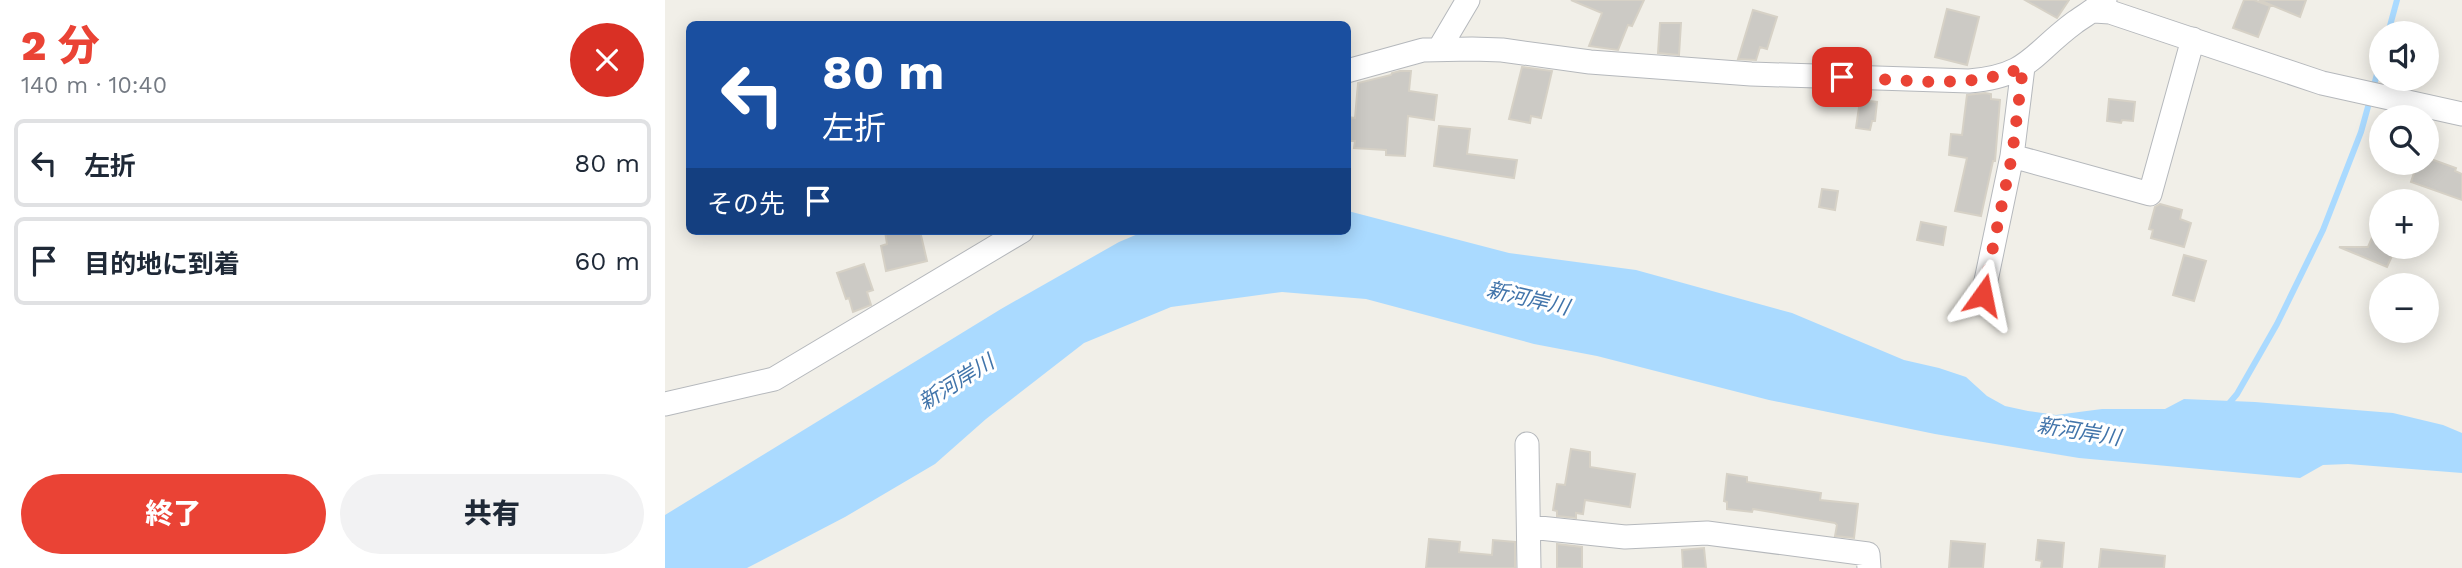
<!DOCTYPE html>
<html lang="ja">
<meta charset="utf-8">
<style>
body{margin:0;font-family:"Work Sans","Noto Sans JP",sans-serif;background:#f2f2f3;color:#1f2937;height:100vh;display:flex;flex-direction:column;font-size:26px;white-space:nowrap}
*{box-sizing:border-box;margin:0}
p{font-size:23px;color:#747a83}
.icon{flex:none;width:38px;height:38px;fill:none;stroke:currentColor;stroke-width:2;stroke-linecap:round;stroke-linejoin:round}
.map{position:relative;flex:1;overflow:hidden}
.drawer{display:flex;flex-direction:column;background:#fff;width:665px}
.drawer>*{flex:none}
.hud{position:absolute;left:21px;top:21px;width:665px;height:214px;border-radius:10px;box-shadow:0 4px 18px #0003;background:#1a4fa0;color:#fff;overflow:hidden}
.tools{position:absolute;left:1704px;top:21px;display:grid;gap:14px}
.tools a{display:grid;place-items:center;width:70px;height:70px;border-radius:50%;background:#fff;box-shadow:0 4px 18px #0003;font-size:35px}
.pin{position:absolute;display:grid;place-items:center;width:60px;height:60px;color:#fff;margin:-30px;border-radius:14px;box-shadow:0 4px 10px #0006}
.me{position:absolute;width:77px;margin:-38px;rotate:12deg;stroke-linejoin:round;filter:drop-shadow(0 0 5px #0008)}
.turn{display:flex;align-items:center;gap:24px;height:147px;padding:0 21px;font-size:32px}
.turn .icon{width:91px;height:91px;stroke-width:2.5}
.turn b{display:block;font-size:49px;line-height:60px}
.then{display:flex;align-items:center;height:66px;padding:0 21px;background:#0003;gap:14px;font-size:26px}
.round{display:grid;place-items:center;flex:none;width:74px;height:74px;border-radius:37px;background:#f2f2f3}
.headline{display:flex;align-items:center;justify-content:space-between;height:119px;padding:0 21px}
h1{font-size:42px;font-weight:800;line-height:52px;color:#ea4335}
.action{display:flex;gap:14px;margin-top:auto;padding:14px 21px}
.action a{flex:1;height:80px;border-radius:42px;background:#ea4335;color:#fff;font-size:28px;font-weight:800;line-height:80px;text-align:center}
.action a+a{background:#f2f2f3;color:#1f2937}
ul{padding:0;list-style:none}
li{display:flex;align-items:center;gap:21px;height:88px;margin:0 14px 10px;padding:0 7px;border:4px solid #e0e1e3;border-radius:10px}
li div{flex:1}
li b{display:block;font-size:26px}
li em{font-style:normal}
main{display:flex;flex:1;min-height:0}
.map>svg:first-child{display:block}
</style>
<main>
<section class="drawer">
<div class="headline"><div><h1>2 分</h1><p>140 m · 10:40</p></div><a class="round" style="background:#d93025;color:#fff"><svg class="icon" aria-label="close" viewBox="0 0 24 24"><path d="M6 6l12 12M18 6L6 18"/></svg></a></div>
<ul>
<li><svg class="icon" aria-label="left" viewBox="0 0 24 24"><path d="M17 20v-9H6M10 6l-5 5 5 5"/></svg><div><b>左折</b></div><em>80 m</em></li>
<li><svg class="icon" aria-label="arrive" viewBox="0 0 24 24"><path d="M6 21V4h12l-3 4 3 4H6"/></svg><div><b>目的地に到着</b></div><em>60 m</em></li>
</ul>
<div class="action"><a>終了</a><a>共有</a></div>
</section>
<div class="map">
<svg width="1797" height="568" viewBox="0 0 1797 568">
<rect width="100%" height="100%" fill="#f1efe8"/>
<path fill="#aadaff" d="M 683,211 L 844,253 L 971,270 L 1127,313 L 1239,360 L 1274,368 L 1301,377 L 1322,396 L 1340,406 L 1363,411 L 1391,415 L 1437,409 L 1500,409 L 1519,399 L 1590,402 L 1728,413 L 1778,425 L 1797,433 L 1797,473 L 1683,464 L 1658,465 L 1635,478 L 1414,458 L 1270,434 L 1104,400 L 932,356 L 869,344 L 701,299 L 617,292 L 506,307 L 419,343 L 321,419 L 270,464 L 180,517 L 82,568 L 0,568 L 0,515 L 336,309 L 454,242 L 480,231 L 682,231 Z"/>
<g fill="none" stroke-linecap="round" stroke-linejoin="round">
<path stroke="#aadaff" stroke-width="6" d="M 1723,33 L 1732,0
M 1561,407 L 1572,394 L 1612,324 L 1658,230 L 1696,132 L 1717,56"/>
</g>
<path fill="#cccac5" stroke="#d6d1c6" stroke-width="2" d="M 906,0 L 979,0 L 967,26 L 963,25 L 953,50 L 924,46 L 937,13 Z
M 1360,0 L 1404,0 L 1392,18 Z
M 1579,0 L 1589,0 L 1605,6 L 1593,37 L 1568,28 Z
M 1594,0 L 1641,0 L 1635,17 Z
M 1282,9 L 1314,17 L 1302,65 L 1270,57 Z
M 1088,10 L 1112,17 L 1102,49 L 1095,47 L 1091,60 L 1073,59 Z
M 995,23 L 1016,23 L 1014,55 L 993,53 Z
M 857,67 L 887,71 L 876,118 L 866,116 L 865,123 L 844,119 Z
M 735,71 L 746,71 L 744,91 L 772,95 L 769,120 L 743,116 L 740,156 L 721,155 L 721,150 L 689,148 L 690,141 L 682,141 L 682,117 L 690,118 L 693,83 L 726,75 L 727,73 Z
M 1320,93 L 1326,94 L 1326,99 L 1335,100 L 1330,161 L 1328,161 L 1316,216 L 1290,211 L 1302,158 L 1284,155 L 1286,134 L 1297,135 L 1302,95 Z
M 1444,99 L 1470,102 L 1468,121 L 1457,120 L 1456,123 L 1442,121 Z
M 1195,100 L 1212,102 L 1210,121 L 1207,121 L 1205,130 L 1191,128 Z
M 774,126 L 805,129 L 802,154 L 852,160 L 849,178 L 769,166 Z
M 1763,158 L 1791,168 L 1790,171 L 1797,174 L 1797,200 L 1746,182 L 1752,164 L 1760,166 Z
M 1157,189 L 1173,191 L 1170,210 L 1154,207 Z
M 1495,204 L 1517,210 L 1515,219 L 1526,223 L 1519,247 L 1486,238 L 1488,230 L 1484,229 L 1490,207 Z
M 1717,215 L 1717,247 L 1731,247 L 1722,267 L 1674,247 L 1703,247 Z
M 1256,222 L 1281,227 L 1278,245 L 1252,240 Z
M 220,231 L 255,231 L 262,261 L 221,271 L 216,246 L 222,244 Z
M 1519,255 L 1541,261 L 1529,301 L 1508,295 Z
M 199,264 L 208,290 L 202,292 L 206,305 L 188,312 L 184,298 L 181,299 L 172,273 Z
M 906,449 L 925,452 L 925,467 L 970,474 L 965,507 L 920,500 L 918,514 L 911,513 L 911,518 L 892,516 L 892,511 L 888,510 L 892,484 L 900,485 Z
M 1062,474 L 1082,477 L 1082,482 L 1156,493 L 1155,500 L 1193,504 L 1189,538 L 1170,536 L 1172,525 L 1170,523 L 1088,509 L 1087,512 L 1062,509 L 1062,502 L 1059,501 Z
M 764,539 L 795,542 L 794,552 L 827,555 L 828,540 L 850,542 L 850,568 L 761,568 Z
M 1373,540 L 1399,543 L 1397,568 L 1376,568 L 1377,561 L 1371,560 Z
M 1286,541 L 1320,544 L 1318,568 L 1284,568 Z
M 892,544 L 917,547 L 917,568 L 892,568 Z
M 1039,548 L 1041,568 L 1018,568 L 1017,550 Z
M 1436,549 L 1500,556 L 1499,568 L 1434,568 Z"/>
<g fill="none" stroke-linecap="round" stroke-linejoin="round">
<g stroke="#b5b8bc" stroke-width="25">
<path id="minor" d="M 1429,11 L 1445,12 L 1657,83 L 1797,114
M 774,49 L 803,0
M 682,71 L 758,50 L 807,49 L 837,50 L 925,62 L 1086,74 L 1304,81 C 1364,76 1366,55 1409,23 C 1420,15 1430,10 1440,0
M 1347,156 L 1485,194 L 1528,39
M 1318,295 L 1347,156 L 1358,67
M 0,404 L 109,379 L 357,231
M 862,444 L 864,568
M 865,527 L 960,537 L 1042,533 L 1203,554 L 1204,568"/>
</g>
<use href="#minor" stroke="#fff" stroke-width="23"/>
</g>
<g fill="none" stroke-linecap="round" stroke-linejoin="round">
<path stroke="#ea4335" stroke-width="12" stroke-dasharray="0 21.6" d="M 1177,77 C 1233,79 1307,91 1358,67 L 1347,156 L 1318,295"/>
</g>
<g text-anchor="middle" dominant-baseline="central" stroke-width="6" stroke-linejoin="round" paint-order="stroke">
<g font-size="21" font-style="italic" fill="#4174aa" stroke="#fff">
<text transform="translate(863 298) rotate(13)">新河岸川</text>
<text transform="translate(291 382) rotate(-32)">新河岸川</text>
<text transform="translate(1414 431) rotate(9)">新河岸川</text>
</g>
</g>
</svg>
<div class="tools">
<a><svg class="icon" aria-label="sound" viewBox="0 0 24 24"><path d="M4 9h4l5-4v14l-5-4H4zM17 9q2 3 0 6"/></svg></a>
<a><svg class="icon" aria-label="search" viewBox="0 0 24 24"><circle cx="10" cy="10" r="6"/><path d="M15 15l6 6"/></svg></a>
<a>+</a>
<a>−</a>
</div>
<div class="pin" style="left:1177px;top:77px;background:#d93025"><svg class="icon" aria-label="arrive" viewBox="0 0 24 24"><path d="M6 21V4h12l-3 4 3 4H6"/></svg></div>
<svg class="me" style="left:1318px;top:295px" viewBox="-20 -20 40 40"><path d="M0-17L14 15 0 8-14 15z" fill="#ea4335" stroke="#fff" stroke-width="4"/></svg>
<div class="hud">
<div class="turn"><svg class="icon" aria-label="left" viewBox="0 0 24 24"><path d="M17 20v-9H6M10 6l-5 5 5 5"/></svg><div><b>80 m</b>左折</div></div>
<div class="then">その先<svg class="icon" aria-label="arrive" viewBox="0 0 24 24"><path d="M6 21V4h12l-3 4 3 4H6"/></svg></div>
</div>
</div>
</main>
